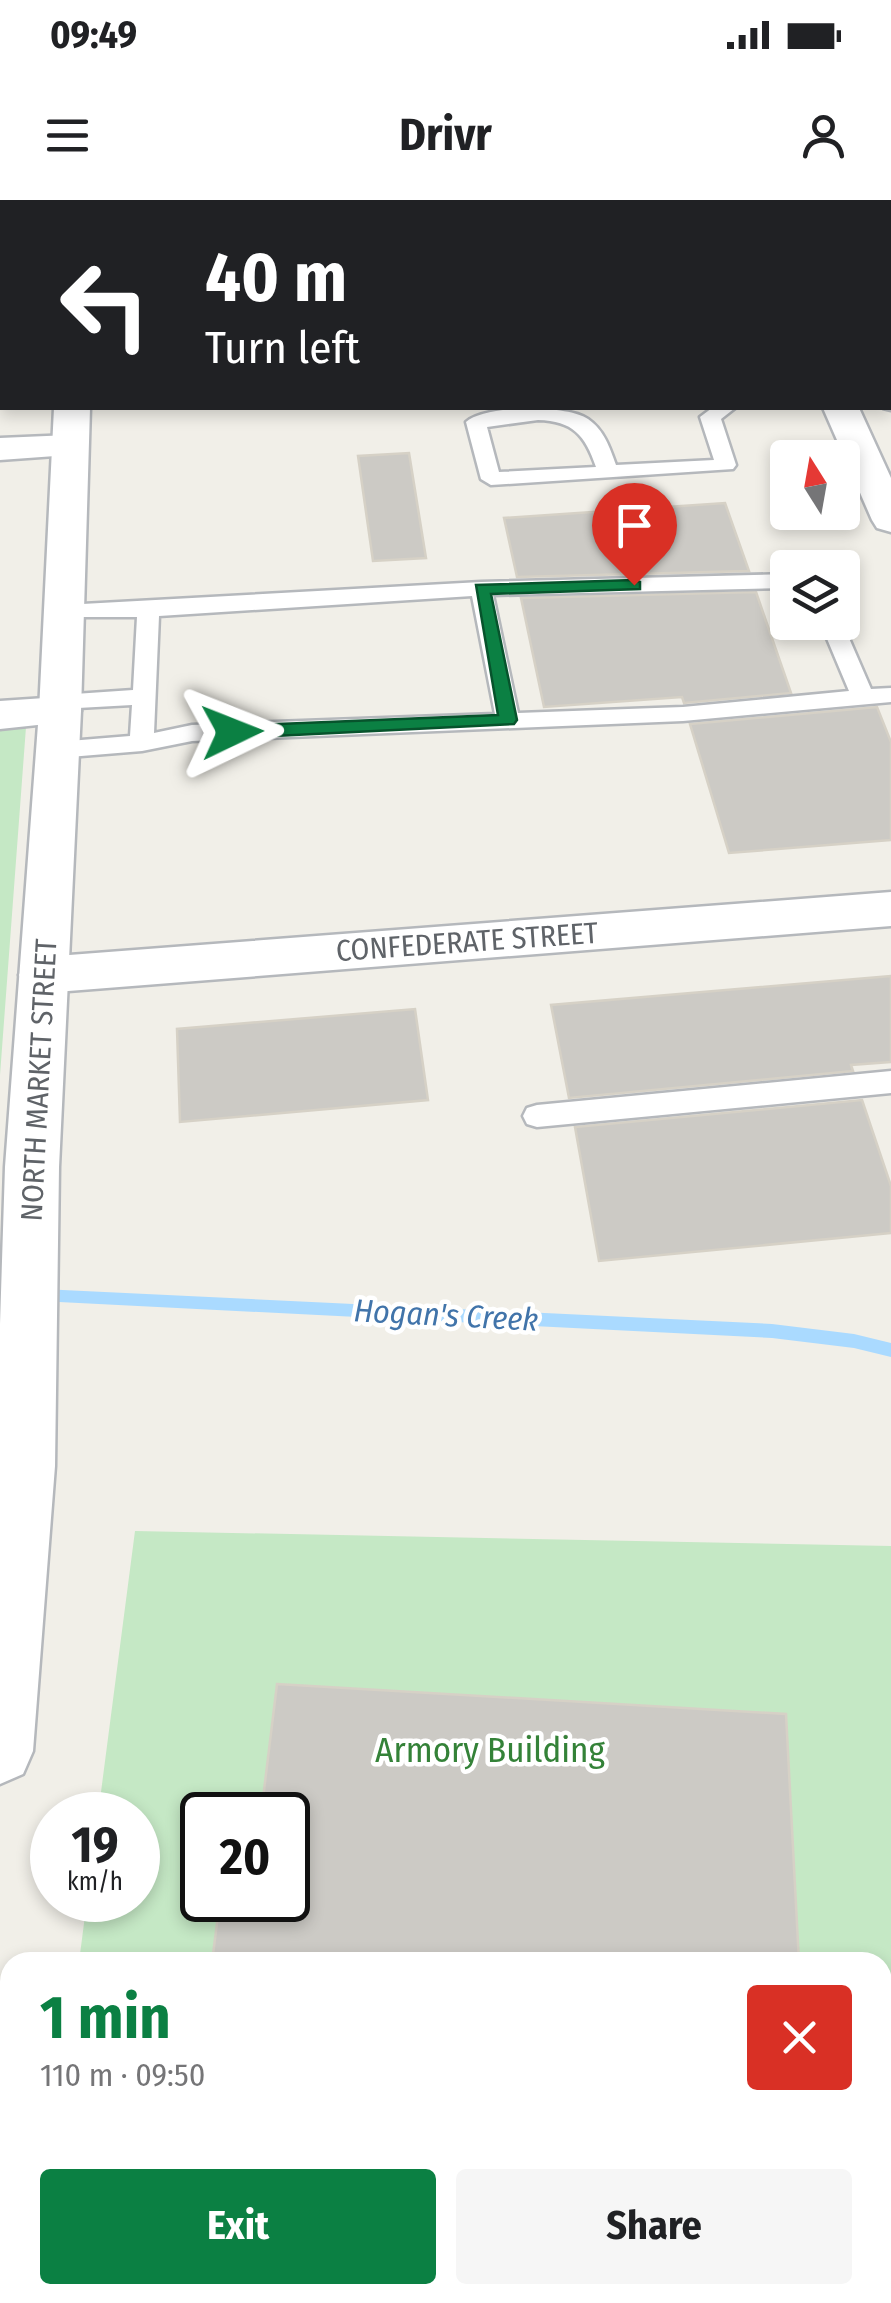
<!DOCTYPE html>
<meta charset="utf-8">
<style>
body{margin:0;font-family:"Fira Sans Condensed",sans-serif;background:#f6f6f6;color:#202124;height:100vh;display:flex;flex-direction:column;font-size:38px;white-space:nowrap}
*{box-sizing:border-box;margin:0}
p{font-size:32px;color:#757577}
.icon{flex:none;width:55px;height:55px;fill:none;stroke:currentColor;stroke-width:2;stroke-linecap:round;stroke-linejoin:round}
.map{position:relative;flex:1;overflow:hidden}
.drawer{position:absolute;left:0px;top:1752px;width:892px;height:352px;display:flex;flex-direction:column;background:#fff;border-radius:30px 30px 0 0;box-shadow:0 5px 15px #0003}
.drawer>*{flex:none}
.hud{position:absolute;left:0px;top:0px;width:892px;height:210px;box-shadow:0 5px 15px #0003;background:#202124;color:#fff;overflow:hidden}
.needle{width:65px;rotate:349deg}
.buttons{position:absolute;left:770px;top:240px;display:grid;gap:20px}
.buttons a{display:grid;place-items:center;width:90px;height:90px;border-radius:10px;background:#fff;box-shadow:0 5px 15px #0003;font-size:50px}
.speed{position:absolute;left:30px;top:1592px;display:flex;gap:20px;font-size:50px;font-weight:700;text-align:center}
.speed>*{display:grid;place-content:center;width:130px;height:130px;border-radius:50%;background:#fff;box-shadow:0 5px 15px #0003;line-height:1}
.speed small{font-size:25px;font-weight:400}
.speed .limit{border:5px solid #111;border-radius:15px;background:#fff;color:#111}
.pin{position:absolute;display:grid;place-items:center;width:85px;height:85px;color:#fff;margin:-102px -42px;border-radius:50% 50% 50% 0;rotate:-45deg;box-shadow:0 0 10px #0007}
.pin .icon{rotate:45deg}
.me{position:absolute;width:110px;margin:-55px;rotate:88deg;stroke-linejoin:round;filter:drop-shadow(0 0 8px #0008)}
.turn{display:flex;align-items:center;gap:35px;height:210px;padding:0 40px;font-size:45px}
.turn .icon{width:130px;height:130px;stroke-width:2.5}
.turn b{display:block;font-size:70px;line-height:85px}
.round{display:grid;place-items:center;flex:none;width:105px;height:105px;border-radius:10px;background:#f6f6f6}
.head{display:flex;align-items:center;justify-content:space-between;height:170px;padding:0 40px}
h1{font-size:60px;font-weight:700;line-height:75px;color:#0b8043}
.cta{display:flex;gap:20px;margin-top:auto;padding:20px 40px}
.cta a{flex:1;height:115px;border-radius:10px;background:#0b8043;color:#fff;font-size:40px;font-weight:700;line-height:115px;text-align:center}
.cta a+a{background:#f6f6f6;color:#202124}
.status{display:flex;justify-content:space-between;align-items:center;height:70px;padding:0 50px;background:#fff;direction:ltr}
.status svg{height:28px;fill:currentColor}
header{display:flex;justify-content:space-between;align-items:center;height:130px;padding:0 40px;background:#fff;font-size:45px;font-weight:700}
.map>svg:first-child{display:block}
</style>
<div class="status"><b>09:49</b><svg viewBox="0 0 49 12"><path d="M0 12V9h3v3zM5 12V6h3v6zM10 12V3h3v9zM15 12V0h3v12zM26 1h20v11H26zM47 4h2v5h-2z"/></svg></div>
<header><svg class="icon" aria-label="menu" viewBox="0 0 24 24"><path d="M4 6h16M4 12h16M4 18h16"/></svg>Drivr<svg class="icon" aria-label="person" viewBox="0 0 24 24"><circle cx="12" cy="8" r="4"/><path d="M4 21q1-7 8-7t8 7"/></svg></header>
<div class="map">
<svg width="891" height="2103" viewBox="0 0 891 2103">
<rect width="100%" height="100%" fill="#f1efe8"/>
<path fill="#c5e8c5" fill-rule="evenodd" d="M 26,527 L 0,875 L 0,530 Z
M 135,1331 L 891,1346 L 891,2033 L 882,2032 L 882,1762 L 79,1762 L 87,1700 L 138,1700 L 138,1615 L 98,1615 ZM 202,1615 L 288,1615 L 288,1700 L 202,1700 Z"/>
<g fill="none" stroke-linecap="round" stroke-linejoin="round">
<path fill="#aadaff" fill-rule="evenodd" d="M 0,1087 L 772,1124 L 854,1134 L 891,1143 L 891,1157 L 854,1148 L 772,1138 L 0,1099 Z"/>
</g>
<path fill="#cccac5" stroke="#d6d1c6" stroke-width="2.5" d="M 409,253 L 426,358 L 373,361 L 358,256 Z
M 725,303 L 749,371 L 517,377 L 504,318 Z
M 756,392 L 791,493 L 684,503 L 682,497 L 544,507 L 521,398 Z
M 877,507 L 891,542 L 891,640 L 729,653 L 690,524 Z
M 891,776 L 891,862 L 851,865 L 853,871 L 569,898 L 551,805 Z
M 415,809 L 428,900 L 180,922 L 177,829 Z
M 862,900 L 891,986 L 891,1033 L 599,1061 L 575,927 Z
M 277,1484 L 786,1514 L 799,1762 L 212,1762 L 220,1700 L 288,1700 L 288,1615 L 261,1615 Z"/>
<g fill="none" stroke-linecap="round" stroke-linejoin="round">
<g stroke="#b5b8bc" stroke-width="5">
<path id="service" d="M 0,137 L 2,137 L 2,149 L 0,149 Z
M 891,198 L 891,210 L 883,208 L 890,208 Z
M 712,208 L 735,208 L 721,219 L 736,265 L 733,269 L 491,285 L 481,279 L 466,222 C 485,205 566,204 588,219 C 604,230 610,248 616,265 L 714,260 L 700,217 ZM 538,220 C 573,221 585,235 596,267 L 499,272 L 487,227 Z
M 788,374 L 788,388 L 493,395 L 518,513 L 683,507 L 849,491 L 820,422 L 842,422 L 871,489 L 891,488 L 891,502 L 683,521 L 192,541 L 142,551 L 57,558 L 45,550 L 57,542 L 130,536 L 132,505 L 60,509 L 48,502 L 60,495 L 133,490 L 137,417 L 56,417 L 53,412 L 64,405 L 481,382 ZM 472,396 L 495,514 L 192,525 L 154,533 L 159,416 Z
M 891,871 L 891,893 L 537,927 L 527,924 L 523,916 L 527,908 L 537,905 Z"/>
</g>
<g stroke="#b5b8bc" stroke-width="5">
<path id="minor" d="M 70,235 L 83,238 L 88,246 L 83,254 L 0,260 L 0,238 Z
M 60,497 L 75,501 L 81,511 L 75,521 L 0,529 L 0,501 Z
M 891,692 L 891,726 L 43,793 L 26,788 L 19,775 L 26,762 L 43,757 Z"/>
</g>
<g stroke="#b5b8bc" stroke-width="5">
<path id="tertiary" d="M 67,0 L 99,0 L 99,2 L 68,2 Z
M 737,0 L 769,0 L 770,2 L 739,2 Z
M 54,208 L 90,208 L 81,511 L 59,967 L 55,1266 L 33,1551 L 23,1574 L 0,1584 L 0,1124 L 5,967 L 39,511 Z
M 823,208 L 859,208 L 891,278 L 891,332 L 877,328 L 872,320 Z"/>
</g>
<use href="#service" fill="#fff" fill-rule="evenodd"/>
<use href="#minor" fill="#fff" fill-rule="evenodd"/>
<use href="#tertiary" fill="#fff" fill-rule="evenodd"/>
</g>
<path fill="#0b8043" stroke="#07532c" stroke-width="2.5" d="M 634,380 L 640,382 L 640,389 L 491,394 L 517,520 L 514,524 L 232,538 L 223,532 L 232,526 L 498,515 L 476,385 Z"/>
<g text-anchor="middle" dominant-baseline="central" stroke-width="9" stroke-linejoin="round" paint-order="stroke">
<g font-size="30" fill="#5f6368" stroke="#fff">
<text transform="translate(467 742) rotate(-4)">CONFEDERATE STREET</text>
<text transform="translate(39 880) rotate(-87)">NORTH MARKET STREET</text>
</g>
<g font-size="32" font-style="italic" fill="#4174aa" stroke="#fff">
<text transform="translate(446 1115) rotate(3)">Hogan's Creek</text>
</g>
<g font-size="35" fill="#348238" stroke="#fff">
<text x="490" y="1550">Armory Building</text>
</g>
</g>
</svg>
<div class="buttons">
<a><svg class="needle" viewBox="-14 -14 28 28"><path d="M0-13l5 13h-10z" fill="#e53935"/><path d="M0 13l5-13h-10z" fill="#757577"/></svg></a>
<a><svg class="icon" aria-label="layers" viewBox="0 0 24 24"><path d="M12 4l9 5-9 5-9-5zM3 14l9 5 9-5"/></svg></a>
</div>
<div class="speed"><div>19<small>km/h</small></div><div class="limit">20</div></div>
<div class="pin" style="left:634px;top:385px;background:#d93025"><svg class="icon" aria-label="arrive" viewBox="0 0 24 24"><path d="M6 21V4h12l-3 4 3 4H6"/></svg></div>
<svg class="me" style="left:232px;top:532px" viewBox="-20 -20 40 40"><path d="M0-17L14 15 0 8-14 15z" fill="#0b8043" stroke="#fff" stroke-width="4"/></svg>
<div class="hud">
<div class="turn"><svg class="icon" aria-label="left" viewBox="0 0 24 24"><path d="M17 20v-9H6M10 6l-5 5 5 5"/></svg><div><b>40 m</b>Turn left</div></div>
</div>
<section class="drawer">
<div class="head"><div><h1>1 min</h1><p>110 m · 09:50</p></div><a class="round" style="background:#d93025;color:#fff"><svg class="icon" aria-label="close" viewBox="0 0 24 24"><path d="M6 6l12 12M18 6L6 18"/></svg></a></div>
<div class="cta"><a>Exit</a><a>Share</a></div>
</section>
</div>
